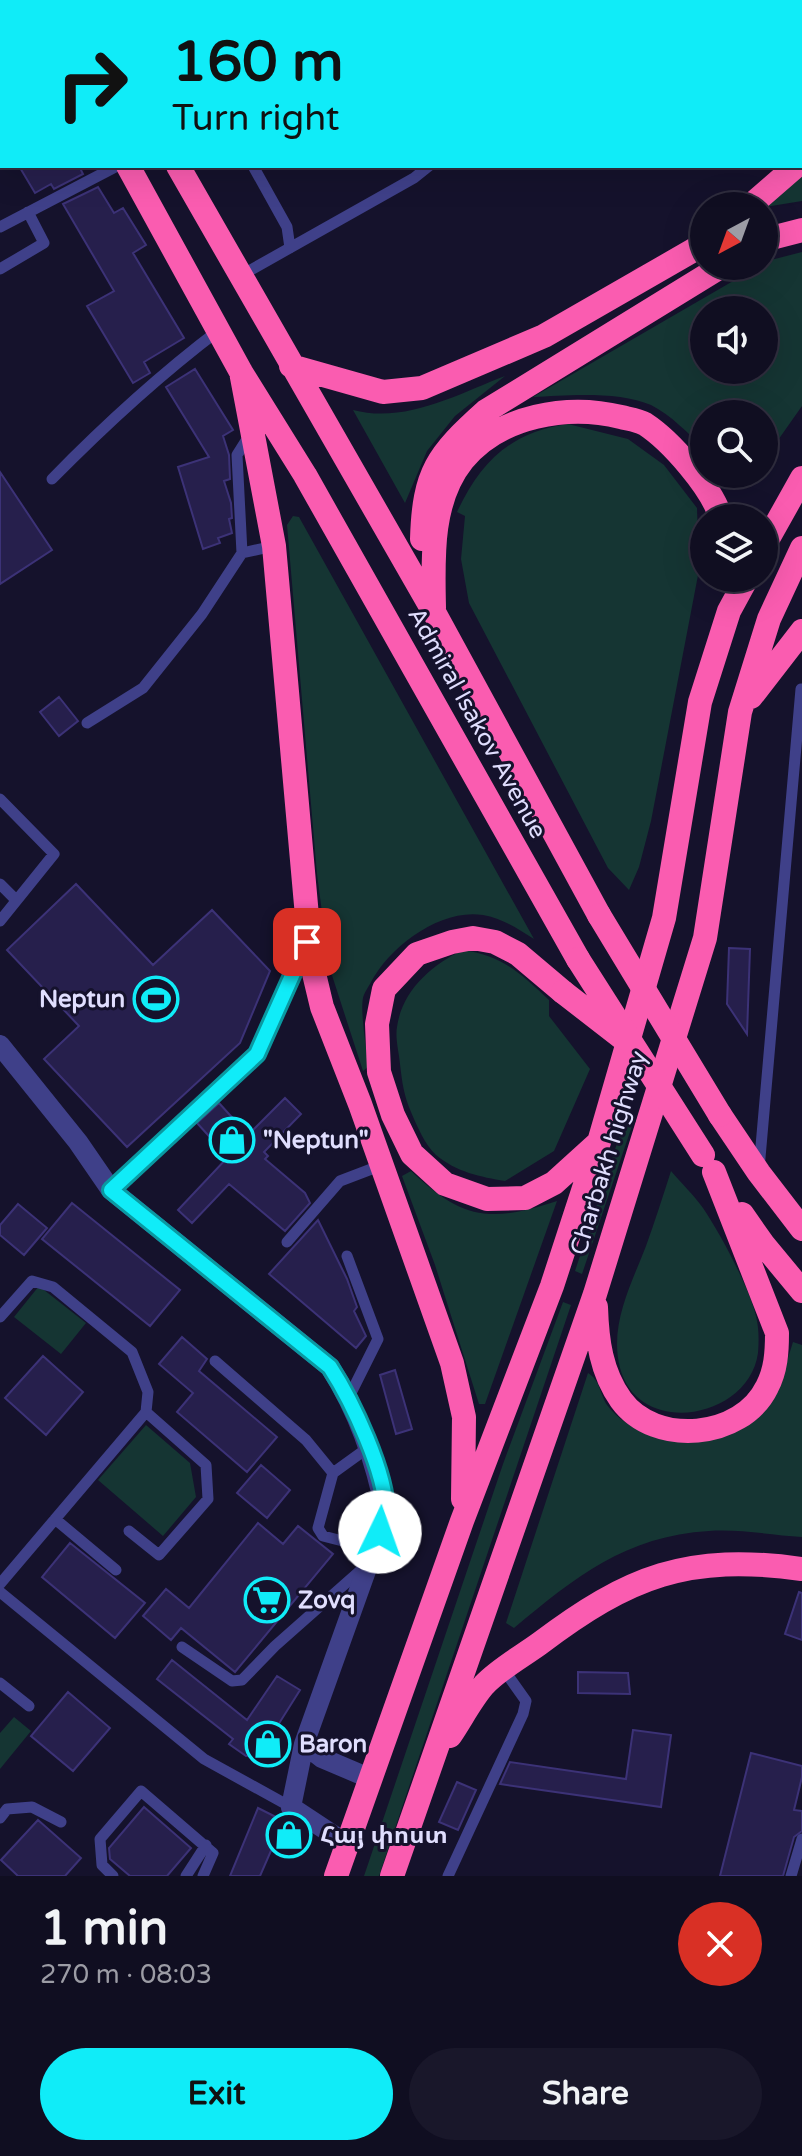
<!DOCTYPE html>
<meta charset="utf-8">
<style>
body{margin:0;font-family:"Varela Round","Noto Sans Armenian",sans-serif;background:#19172a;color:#f1f3f6;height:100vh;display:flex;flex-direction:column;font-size:30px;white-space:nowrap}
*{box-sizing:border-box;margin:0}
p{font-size:26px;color:#9c9ca5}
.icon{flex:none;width:44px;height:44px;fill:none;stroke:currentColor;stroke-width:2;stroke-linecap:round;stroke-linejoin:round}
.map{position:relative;height:1876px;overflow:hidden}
.sheet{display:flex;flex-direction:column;background:#100e21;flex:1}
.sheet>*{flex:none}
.hud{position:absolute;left:0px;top:0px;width:802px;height:168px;box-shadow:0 8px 32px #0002,0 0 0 2px #302e3f;background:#10ecf8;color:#111;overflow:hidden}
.needle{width:52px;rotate:221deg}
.controls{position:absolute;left:690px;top:192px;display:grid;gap:16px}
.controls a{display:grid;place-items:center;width:88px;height:88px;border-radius:50%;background:#100e21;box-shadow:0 8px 32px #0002,0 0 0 2px #302e3f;font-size:40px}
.pin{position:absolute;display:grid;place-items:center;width:68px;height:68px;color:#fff;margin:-34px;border-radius:16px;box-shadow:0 4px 12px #0006}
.me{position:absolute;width:88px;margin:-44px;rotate:3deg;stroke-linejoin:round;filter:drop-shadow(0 0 6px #0008)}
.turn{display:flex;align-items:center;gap:28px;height:168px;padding:0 40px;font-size:36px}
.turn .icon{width:104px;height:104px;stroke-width:2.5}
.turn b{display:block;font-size:56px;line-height:68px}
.round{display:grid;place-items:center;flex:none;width:84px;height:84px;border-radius:42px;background:#19172a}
.head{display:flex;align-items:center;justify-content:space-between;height:136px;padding:0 40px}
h1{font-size:48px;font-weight:700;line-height:60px}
.button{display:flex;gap:16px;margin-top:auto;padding:16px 40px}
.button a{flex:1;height:92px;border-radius:48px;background:#10ecf8;color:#111;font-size:32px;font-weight:700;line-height:92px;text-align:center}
.button a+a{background:#19172a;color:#f1f3f6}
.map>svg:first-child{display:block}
</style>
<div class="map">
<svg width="802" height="1876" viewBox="0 0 802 1876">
<rect width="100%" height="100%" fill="#15122c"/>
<path fill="#153533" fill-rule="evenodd" d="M 802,174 L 802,201 L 765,207 Z
M 802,252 L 802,406 L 764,460 L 764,414 L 704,414 L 704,449 C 689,434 671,415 651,405 C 620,391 567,395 533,397 L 759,266 L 764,266 L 767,261 ZM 704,310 L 764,310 L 764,370 L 704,370 Z
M 505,376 L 455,416 L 427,451 L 405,503 L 353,410 C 405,424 458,394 505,376 Z
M 568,424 L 628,439 L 664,465 L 697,508 L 699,570 L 651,821 L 639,867 L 629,890 L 608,868 L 469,603 L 461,559 L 465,516 L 457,512 C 481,461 511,432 568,424 Z
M 293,516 L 299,517 L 534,939 C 518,929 502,918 483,915 C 441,908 390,946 371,982 C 369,986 364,993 363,998 C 360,1013 367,1050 368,1067 L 363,1071 L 329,966 L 317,874 L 287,525 Z
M 463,950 C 503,956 520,973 549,1000 L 549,1016 L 590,1069 L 554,1151 L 505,1181 C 481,1177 456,1172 436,1155 C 425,1145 417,1126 411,1112 C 404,1096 402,1082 400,1064 C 399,1053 395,1038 397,1027 C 402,991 431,965 463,950 Z
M 625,1119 L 633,1123 L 582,1274 L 575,1271 Z
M 411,1171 C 463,1220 490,1223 557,1201 L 485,1404 L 479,1404 L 435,1265 L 402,1176 Z
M 671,1171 C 681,1183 694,1195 703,1208 C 720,1233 749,1287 756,1316 C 759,1328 759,1341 758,1353 C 749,1419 639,1439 620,1368 C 609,1325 631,1285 646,1246 C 655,1221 663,1196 671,1171 Z
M 39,1286 L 86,1323 L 61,1354 L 14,1317 Z
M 563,1302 L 571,1305 L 379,1876 L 364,1876 L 503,1464 Z
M 793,1342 L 802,1345 L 802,1537 C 772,1535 739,1529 709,1531 C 626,1536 575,1577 514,1628 L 506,1623 L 588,1373 C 600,1380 600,1394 607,1405 C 629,1433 660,1437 693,1441 L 781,1380 Z
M 146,1425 L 190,1463 L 196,1497 L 163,1536 L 98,1480 Z
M 14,1717 L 31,1731 L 0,1769 L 0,1733 Z"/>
<path fill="#261f4c" stroke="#3c3277" stroke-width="2" d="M 19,166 L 79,166 L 83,174 L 54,189 L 51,184 L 35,193 Z
M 98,187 L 114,213 L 123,208 L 146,245 L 133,253 L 184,338 L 144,362 L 150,373 L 133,383 L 87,306 L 114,291 L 63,204 Z
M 195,369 L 233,430 L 223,436 L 229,455 L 230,479 L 224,481 L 231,503 L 232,518 L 229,519 L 232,533 L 218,538 L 220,543 L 203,549 L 178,467 L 209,457 L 166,387 Z
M 0,472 L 52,550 L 0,584 Z
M 59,697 L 78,721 L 59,736 L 40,712 Z
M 76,884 L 153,965 L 212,910 L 270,971 L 240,1043 L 127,1147 L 44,1059 L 79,1026 L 7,950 Z
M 729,948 L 750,949 L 747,1034 L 727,1004 Z
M 285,1098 L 301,1114 L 264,1152 L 268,1156 L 265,1159 L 305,1193 L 310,1203 L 285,1231 L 229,1184 L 192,1223 L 178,1210 L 228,1157 L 197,1123 L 219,1103 L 248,1135 Z
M 72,1203 L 180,1290 L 150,1326 L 42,1239 Z
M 18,1204 L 47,1228 L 24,1255 L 0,1235 L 0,1225 Z
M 318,1220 L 347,1279 L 357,1307 L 354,1311 L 366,1336 L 356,1348 L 269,1274 Z
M 182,1337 L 207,1359 L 199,1371 L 277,1437 L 247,1472 L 177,1412 L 193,1393 L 159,1364 Z
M 43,1356 L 83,1392 L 46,1435 L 5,1398 Z
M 395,1370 L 412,1429 L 396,1434 L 380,1375 Z
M 261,1465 L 290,1490 L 267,1518 L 237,1493 Z
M 258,1523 L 283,1544 L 298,1526 L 333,1554 L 235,1672 L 181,1628 L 171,1640 L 143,1616 L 166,1589 L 189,1608 Z
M 70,1543 L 145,1603 L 115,1638 L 42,1577 Z
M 799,1592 L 802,1593 L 802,1640 L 785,1634 Z
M 172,1660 L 247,1720 L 277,1676 L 300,1690 L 278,1725 L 281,1728 L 261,1754 L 246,1756 L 229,1744 L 233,1739 L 157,1679 Z
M 578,1672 L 628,1673 L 630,1694 L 578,1693 Z
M 68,1692 L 110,1728 L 73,1771 L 31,1736 Z
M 633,1730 L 671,1735 L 661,1807 L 500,1784 L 510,1762 L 626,1779 Z
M 751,1753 L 802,1766 L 802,1777 L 794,1810 L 802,1811 L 802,1831 L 794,1837 L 783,1876 L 720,1876 Z
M 457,1782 L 476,1790 L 458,1830 L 439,1822 Z
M 144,1807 L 191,1848 L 167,1876 L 130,1876 L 110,1859 L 109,1848 Z
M 258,1808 L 284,1821 L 260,1876 L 230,1876 Z
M 38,1820 L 81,1858 L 65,1876 L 18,1876 L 1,1860 Z"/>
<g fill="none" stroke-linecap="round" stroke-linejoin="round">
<path stroke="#3f4089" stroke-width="11" d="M 158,0 L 160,2
M 381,0 L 382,2
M 436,2 L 438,0
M 0,22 L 2,21
M 253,166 L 287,227 L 290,248
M 0,227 L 117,166
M 0,269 L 44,243 L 28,212
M 240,276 L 414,178 L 429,166
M 52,479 C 103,427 161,374 219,330
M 242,553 L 237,455 L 249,436
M 87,723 L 143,688 L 202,614 L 242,553 L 274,546
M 0,799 L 54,854 L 0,921
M 0,884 L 16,900
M 759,1169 L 801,689
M 111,1190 L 257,1054 L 304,950
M 287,1242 L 340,1181 L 382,1165
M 347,1256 L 378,1339 L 349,1397
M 0,1317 L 32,1281 L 53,1287 L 132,1352 L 148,1392 L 146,1412 L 0,1584
M 215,1361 L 306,1440 L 333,1473
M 369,1447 L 333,1473 L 318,1528 L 323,1536 L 374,1549
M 55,1519 L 116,1570
M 129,1531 L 159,1555 L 208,1499 L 206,1465 L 146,1412
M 0,1592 L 204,1759 L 291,1807
M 182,1647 L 232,1681 L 242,1680 L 275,1646 L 362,1569
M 0,1683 L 29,1706
M 0,1818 L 7,1809 L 32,1807 L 61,1822
M 113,1876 L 102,1865 L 100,1839 L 141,1791 L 213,1853 L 203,1876
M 186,1876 L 206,1845
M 448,1876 L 523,1714 L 526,1701 L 504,1670
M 791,1876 L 802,1839"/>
<path stroke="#3f4089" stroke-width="20" d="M 0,1045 L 78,1142 L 111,1190 L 330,1367 C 359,1413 376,1462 386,1515 L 304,1744 L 322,1758 L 369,1778
M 304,1744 L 291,1807 L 347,1844"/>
<path stroke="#fa5cb0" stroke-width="24" d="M 35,0 L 36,2
M 84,0 L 85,2
M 128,166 L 241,372 L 305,475 L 578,959
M 178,166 L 435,614 L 599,915
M 750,206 L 796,166
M 764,240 L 802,230
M 291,366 L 383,392 L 422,388 L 544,336 L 704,244
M 241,372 L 274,546 L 311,961 L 322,1007 L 360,1104 L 452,1363 L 464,1417 L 463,1499
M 422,539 C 424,472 437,455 486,411 L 722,266
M 764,546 L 802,478
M 434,608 C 433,559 430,501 463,460 C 500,415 568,404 621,417 C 629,419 638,420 645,424 C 671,441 712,488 721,518
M 751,697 L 802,631
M 563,992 L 518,954 L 495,942 L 473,938 L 452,942 L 417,954 L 384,989 L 377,1024 L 379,1072 L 393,1115 L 412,1154 L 445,1184 L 487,1199 L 525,1198 L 554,1183 L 597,1144
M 720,1115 L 759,1173 L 802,1229
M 742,1214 L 763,1244 L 802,1291
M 596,1307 C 597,1340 601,1372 621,1400 C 655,1447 742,1439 767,1387 C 776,1370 777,1352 777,1333 L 714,1172
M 450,1736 C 461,1720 471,1700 484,1685 C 499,1669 521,1657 539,1644 C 629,1576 688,1553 802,1569
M 336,1876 L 462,1521 L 552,1286 L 599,1142 L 664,918 L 700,702 L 729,611 L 747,578
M 392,1876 L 595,1294 L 705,938 L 740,712 L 769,619 L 802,548"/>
<path stroke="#fa5cb0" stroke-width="24" d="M 599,915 L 720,1115
M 578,959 L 703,1155
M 563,992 L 621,1037"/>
</g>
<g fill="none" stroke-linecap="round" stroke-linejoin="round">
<g stroke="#0a99a1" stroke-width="20">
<path id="route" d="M 307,942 L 257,1054 L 111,1190 L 330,1367 C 352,1401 387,1474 386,1514 C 386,1520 382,1527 380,1532"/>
</g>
<use href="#route" stroke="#10ecf8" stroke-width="14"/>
</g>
<defs>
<g id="stadium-ring" transform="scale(2.3)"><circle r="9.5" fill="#15122c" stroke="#10ecf8" stroke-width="1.5"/><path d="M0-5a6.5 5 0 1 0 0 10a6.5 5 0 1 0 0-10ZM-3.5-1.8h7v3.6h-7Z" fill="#10ecf8"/></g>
<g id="shop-ring" transform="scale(2.3)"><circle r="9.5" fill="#15122c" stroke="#10ecf8" stroke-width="1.5"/><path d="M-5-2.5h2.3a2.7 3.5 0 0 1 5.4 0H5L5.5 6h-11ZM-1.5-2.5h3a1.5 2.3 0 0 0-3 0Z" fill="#10ecf8"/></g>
<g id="supermarket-ring" transform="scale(2.3)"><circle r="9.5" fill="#15122c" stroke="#10ecf8" stroke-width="1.5"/><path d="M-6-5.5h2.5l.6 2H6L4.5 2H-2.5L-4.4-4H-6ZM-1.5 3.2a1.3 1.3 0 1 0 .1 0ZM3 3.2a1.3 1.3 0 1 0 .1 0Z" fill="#10ecf8"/></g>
</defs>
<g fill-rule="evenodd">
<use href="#stadium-ring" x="156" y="999"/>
<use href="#shop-ring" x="232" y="1140"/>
<use href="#supermarket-ring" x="267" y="1600"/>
<use href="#shop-ring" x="268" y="1744"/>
<use href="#shop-ring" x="289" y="1835"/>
</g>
<g text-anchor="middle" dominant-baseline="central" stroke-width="6" stroke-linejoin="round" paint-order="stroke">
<g font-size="24" fill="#e0defe" stroke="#15122c">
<text transform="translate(477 723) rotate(61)">Admiral Isakov Avenue</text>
<text transform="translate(609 1153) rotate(-73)">Charbakh highway</text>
</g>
<g font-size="24" font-weight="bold" fill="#e0defe" stroke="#15122c" text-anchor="start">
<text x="125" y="999" text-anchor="end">Neptun</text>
<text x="263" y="1140">"Neptun"</text>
<text x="298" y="1600">Zovq</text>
<text x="299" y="1744">Baron</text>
<text x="320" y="1835">Հայ փոստ</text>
</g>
</g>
</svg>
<div class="controls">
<a><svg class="needle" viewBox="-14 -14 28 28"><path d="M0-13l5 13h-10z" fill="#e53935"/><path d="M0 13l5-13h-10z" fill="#9c9ca5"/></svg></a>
<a><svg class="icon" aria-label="sound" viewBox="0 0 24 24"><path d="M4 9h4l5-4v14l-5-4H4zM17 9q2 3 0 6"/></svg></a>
<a><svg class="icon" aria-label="search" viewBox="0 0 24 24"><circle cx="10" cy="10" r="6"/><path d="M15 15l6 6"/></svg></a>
<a><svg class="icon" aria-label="layers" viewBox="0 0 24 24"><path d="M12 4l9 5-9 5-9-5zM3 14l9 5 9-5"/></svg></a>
</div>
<div class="pin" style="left:307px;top:942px;background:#d93025"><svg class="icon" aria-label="arrive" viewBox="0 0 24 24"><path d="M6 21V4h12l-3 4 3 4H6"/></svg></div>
<svg class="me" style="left:380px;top:1532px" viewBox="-20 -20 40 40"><circle r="19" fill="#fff"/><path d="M0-13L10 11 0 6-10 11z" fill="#10ecf8"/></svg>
<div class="hud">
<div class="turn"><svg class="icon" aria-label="right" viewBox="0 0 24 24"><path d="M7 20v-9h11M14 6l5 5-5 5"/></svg><div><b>160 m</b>Turn right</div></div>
</div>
</div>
<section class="sheet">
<div class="head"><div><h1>1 min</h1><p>270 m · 08:03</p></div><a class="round" style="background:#d93025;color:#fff"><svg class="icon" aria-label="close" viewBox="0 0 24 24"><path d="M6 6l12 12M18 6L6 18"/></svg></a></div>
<div class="button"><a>Exit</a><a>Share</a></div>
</section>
